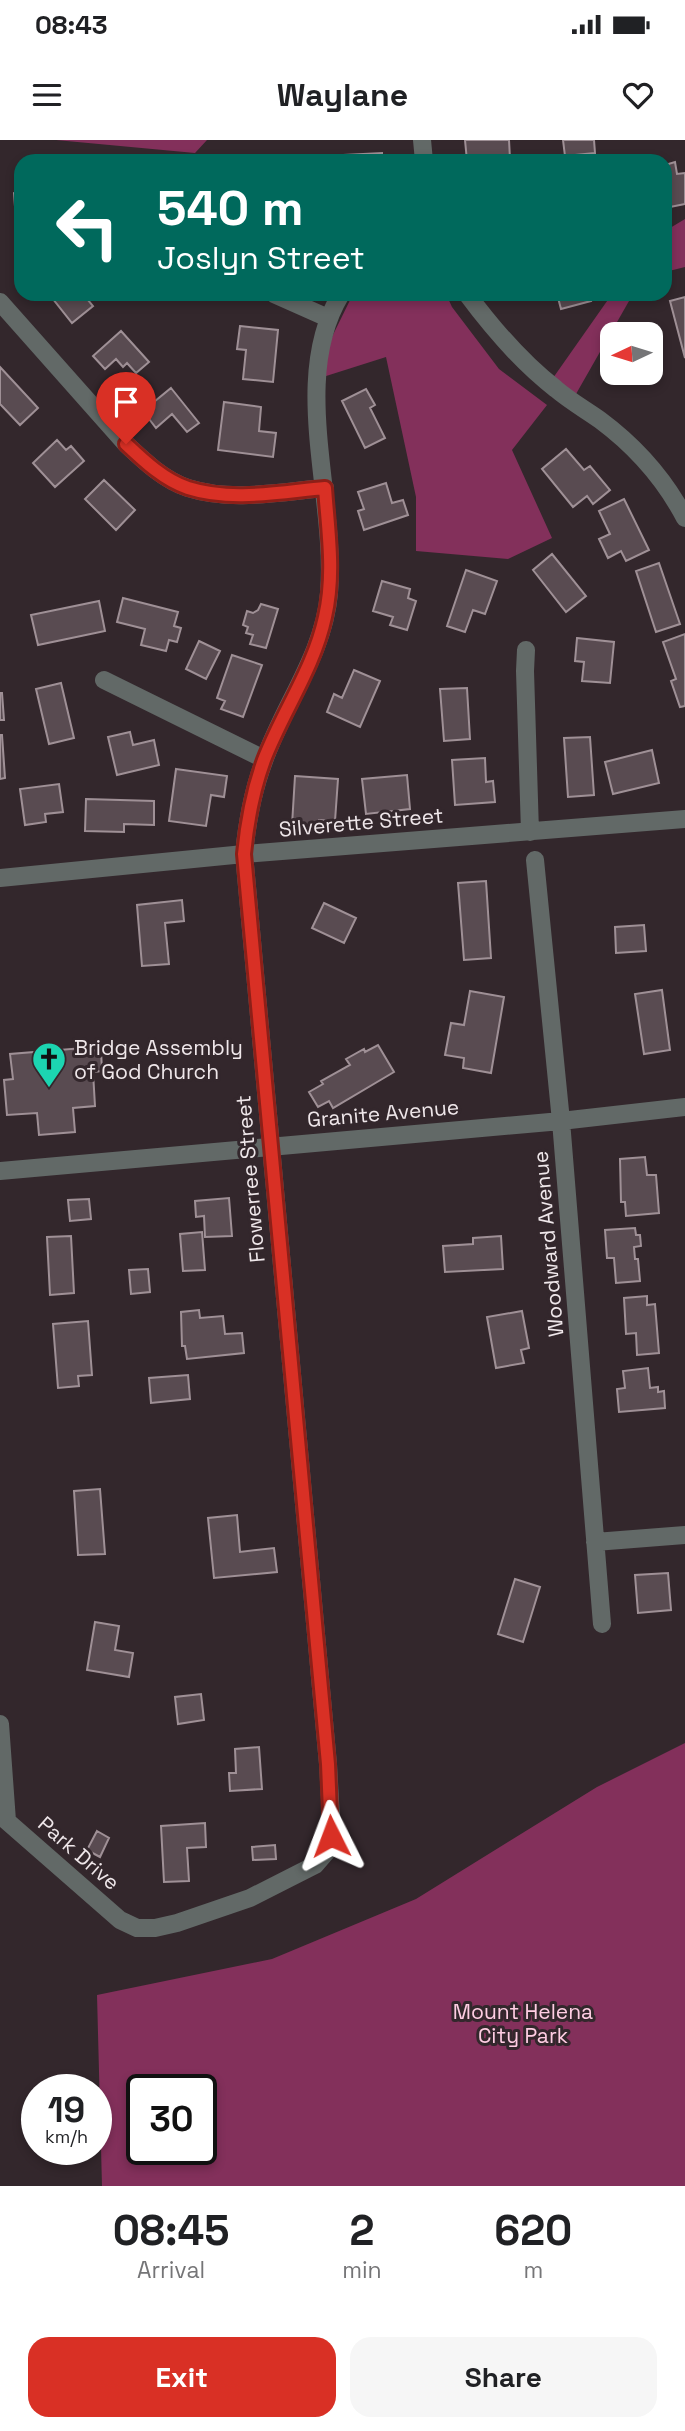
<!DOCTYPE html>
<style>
body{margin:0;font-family:"Space Grotesk",sans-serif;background:#f6f6f6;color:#202124;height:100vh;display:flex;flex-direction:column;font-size:26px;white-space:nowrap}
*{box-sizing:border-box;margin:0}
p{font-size:23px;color:#757577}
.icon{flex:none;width:38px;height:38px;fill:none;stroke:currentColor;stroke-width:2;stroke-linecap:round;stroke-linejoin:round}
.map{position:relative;height:2046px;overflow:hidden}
.sheet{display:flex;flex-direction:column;background:#fff;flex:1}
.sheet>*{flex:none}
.hud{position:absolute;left:14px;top:14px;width:658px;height:147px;border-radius:21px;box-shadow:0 4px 10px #0003;background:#00695c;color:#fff;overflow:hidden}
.needle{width:46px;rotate:266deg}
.fabs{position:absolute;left:600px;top:182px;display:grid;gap:14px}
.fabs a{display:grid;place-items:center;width:63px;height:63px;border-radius:14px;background:#fff;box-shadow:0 4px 10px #0003;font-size:35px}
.speed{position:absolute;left:21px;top:1934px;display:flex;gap:14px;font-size:35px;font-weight:700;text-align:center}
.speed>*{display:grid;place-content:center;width:91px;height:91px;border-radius:50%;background:#fff;box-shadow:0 4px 10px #0003;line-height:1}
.speed small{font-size:18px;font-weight:400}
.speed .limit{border:4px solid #111;border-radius:10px;background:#fff;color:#111}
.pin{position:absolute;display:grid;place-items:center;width:60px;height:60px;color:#fff;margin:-72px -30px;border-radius:50% 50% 50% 0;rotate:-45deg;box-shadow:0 0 7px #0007}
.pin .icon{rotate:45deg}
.me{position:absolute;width:77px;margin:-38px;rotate:357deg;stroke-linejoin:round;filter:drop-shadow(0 0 5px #0008)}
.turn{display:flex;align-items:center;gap:24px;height:147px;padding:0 28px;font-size:32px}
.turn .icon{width:91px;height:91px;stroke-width:2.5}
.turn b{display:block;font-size:49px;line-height:60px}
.eta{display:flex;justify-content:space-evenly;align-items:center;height:119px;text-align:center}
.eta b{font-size:42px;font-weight:700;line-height:49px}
.button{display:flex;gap:14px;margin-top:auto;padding:14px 28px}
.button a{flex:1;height:80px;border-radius:21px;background:#d93025;color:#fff;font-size:28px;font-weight:700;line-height:80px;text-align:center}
.button a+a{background:#f6f6f6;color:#202124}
.status{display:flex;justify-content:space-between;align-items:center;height:49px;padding:0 35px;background:#fff;direction:ltr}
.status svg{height:19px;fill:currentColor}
header{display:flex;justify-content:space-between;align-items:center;height:91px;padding:0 28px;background:#fff;font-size:32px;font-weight:700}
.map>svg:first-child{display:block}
</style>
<div class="status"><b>08:43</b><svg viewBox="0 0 49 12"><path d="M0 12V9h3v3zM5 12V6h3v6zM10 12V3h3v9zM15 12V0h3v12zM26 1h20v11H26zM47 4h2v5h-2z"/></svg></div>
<header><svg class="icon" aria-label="menu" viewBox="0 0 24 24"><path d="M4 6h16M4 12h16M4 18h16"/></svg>Waylane<svg class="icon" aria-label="heart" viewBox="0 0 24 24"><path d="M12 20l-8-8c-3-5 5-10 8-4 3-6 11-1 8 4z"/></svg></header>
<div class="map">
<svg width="685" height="2046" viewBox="0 0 685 2046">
<rect width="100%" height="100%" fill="#33272c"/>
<path fill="#83305b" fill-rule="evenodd" d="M 56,0 L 207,0 L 195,13 Z
M 685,79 L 685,127 L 665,132 L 665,91 Z
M 353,154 L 446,154 L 452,167 L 499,229 L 547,265 L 512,310 L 552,398 L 508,419 L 416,411 L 416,357 L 386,217 L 323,237 L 330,201 Z
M 612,154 L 633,154 L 576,254 L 553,238 Z
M 685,1603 L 685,2046 L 102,2046 L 97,1855 L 272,1819 L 416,1759 L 597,1647 ZM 142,1950 L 201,1950 L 201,2009 L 142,2009 Z"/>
<path fill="#594b51" stroke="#9f9096" stroke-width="2" d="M 465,0 L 509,0 L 510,19 L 467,21 Z
M 563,0 L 594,0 L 595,13 L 565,16 Z
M 382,13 L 382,21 L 344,21 L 344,15 Z
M 675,22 L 677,34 L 685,33 L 685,64 L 665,68 L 665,25 Z
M 21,52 L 21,107 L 18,107 L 14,53 Z
M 49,154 L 83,154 L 93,166 L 72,183 Z
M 557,154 L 589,154 L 591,161 L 561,169 Z
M 685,157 L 685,218 L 670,161 Z
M 240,186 L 278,190 L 273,242 L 243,239 L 246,210 L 237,209 Z
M 121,191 L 149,222 L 136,233 L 127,223 L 123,227 L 116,219 L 105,229 L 93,216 Z
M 0,227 L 38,268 L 20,285 L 0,264 Z
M 171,248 L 199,283 L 187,292 L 172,274 L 156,288 L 143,271 Z
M 366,249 L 375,265 L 370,268 L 385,298 L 365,308 L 342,261 Z
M 224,262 L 261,267 L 259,291 L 276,293 L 273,317 L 218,310 Z
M 57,300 L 66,310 L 71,306 L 84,321 L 55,347 L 33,323 Z
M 566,309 L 584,330 L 590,326 L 610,350 L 593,364 L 587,356 L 573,367 L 542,329 Z
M 104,340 L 135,370 L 116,390 L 85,359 Z
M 386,343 L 392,363 L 403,360 L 408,375 L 364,390 L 358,371 L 364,369 L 358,352 Z
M 624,359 L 649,410 L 626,421 L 621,411 L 608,418 L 599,399 L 610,394 L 599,371 Z
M 552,414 L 586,456 L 566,472 L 533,430 Z
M 659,423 L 680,484 L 656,492 L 636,431 Z
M 466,430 L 497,441 L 485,474 L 473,470 L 465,492 L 447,486 Z
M 382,441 L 410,449 L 408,458 L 416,461 L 407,490 L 390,485 L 393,477 L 373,471 Z
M 123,458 L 178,472 L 174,486 L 181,488 L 177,502 L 169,500 L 166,511 L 141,505 L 145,489 L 117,482 Z
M 99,461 L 105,491 L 38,505 L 31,475 Z
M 261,464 L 278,469 L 266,508 L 250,504 L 253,495 L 246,493 L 248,487 L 243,485 L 247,471 L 253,473 L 258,470 Z
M 685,494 L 685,566 L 680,567 L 671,541 L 676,539 L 663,502 Z
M 577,498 L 614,502 L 610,543 L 582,541 L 584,522 L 575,521 Z
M 199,501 L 220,511 L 206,539 L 186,529 Z
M 232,515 L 262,525 L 243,577 L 221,569 L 225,561 L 217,558 Z
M 354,530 L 380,541 L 360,587 L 327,572 L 334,554 L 342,558 Z
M 61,543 L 74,598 L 49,604 L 36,549 Z
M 467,548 L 470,599 L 444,601 L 440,549 Z
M 0,553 L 2,553 L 4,580 L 0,580 Z
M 130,592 L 133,605 L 154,600 L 159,625 L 117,635 L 108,597 Z
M 0,595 L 2,595 L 5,638 L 0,639 Z
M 590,597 L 594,655 L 568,657 L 564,598 Z
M 652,610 L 659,643 L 613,654 L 605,622 Z
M 485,618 L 486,642 L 493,641 L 495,662 L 455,665 L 452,620 Z
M 176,629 L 227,636 L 224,657 L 211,655 L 206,686 L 169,681 Z
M 407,635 L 410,669 L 366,674 L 362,639 Z
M 295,636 L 338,639 L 335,681 L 319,680 L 318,687 L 292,685 Z
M 59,644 L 63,672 L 45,674 L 46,682 L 25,685 L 20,649 Z
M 86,659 L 154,661 L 154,685 L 124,684 L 124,692 L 85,691 Z
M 486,741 L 491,818 L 464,820 L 458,743 Z
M 182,760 L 184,781 L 165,783 L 169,824 L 142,826 L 137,765 Z
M 324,763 L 356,778 L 344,803 L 312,788 Z
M 644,785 L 646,811 L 616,813 L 615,787 Z
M 662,850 L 670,910 L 644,914 L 635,854 Z
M 470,851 L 504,857 L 491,933 L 463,928 L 464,918 L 445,915 L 451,883 L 464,885 Z
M 378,905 L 394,932 L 333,968 L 329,961 L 318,967 L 309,952 L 323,944 L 321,941 L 350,925 L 346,919 L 364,909 L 365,912 Z
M 83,908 L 83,911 L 101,910 L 102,931 L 93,932 L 95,966 L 73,968 L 75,992 L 39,995 L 37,973 L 7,975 L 4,940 L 13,939 L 10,914 Z
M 645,1017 L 647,1035 L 656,1035 L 659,1073 L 626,1076 L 625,1062 L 621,1062 L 620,1019 Z
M 229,1058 L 232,1096 L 205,1097 L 204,1076 L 196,1077 L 195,1061 Z
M 89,1059 L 91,1079 L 70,1081 L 68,1060 Z
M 635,1088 L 636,1095 L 640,1095 L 641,1106 L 634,1107 L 635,1119 L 638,1119 L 640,1141 L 616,1143 L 614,1118 L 607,1118 L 605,1090 Z
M 202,1092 L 205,1130 L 183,1131 L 180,1094 Z
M 71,1096 L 74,1153 L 50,1155 L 47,1097 Z
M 501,1096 L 503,1129 L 445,1132 L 443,1106 L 473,1104 L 473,1098 Z
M 148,1129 L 150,1152 L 131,1154 L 129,1130 Z
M 647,1156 L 647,1165 L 655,1164 L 659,1213 L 637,1215 L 636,1193 L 626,1194 L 624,1158 Z
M 199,1170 L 200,1178 L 223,1176 L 225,1194 L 242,1193 L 244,1213 L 187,1219 L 185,1206 L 182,1206 L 181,1172 Z
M 522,1171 L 529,1208 L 521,1210 L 524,1223 L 496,1228 L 487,1177 Z
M 88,1181 L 92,1235 L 78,1236 L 79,1246 L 58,1248 L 53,1184 Z
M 648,1228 L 650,1248 L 658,1247 L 658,1252 L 664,1251 L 665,1268 L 619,1272 L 617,1249 L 625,1248 L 623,1231 Z
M 188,1235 L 190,1259 L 151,1263 L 149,1238 Z
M 100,1349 L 105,1414 L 78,1415 L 74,1351 Z
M 237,1375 L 240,1412 L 274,1408 L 277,1432 L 214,1438 L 208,1378 Z
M 668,1433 L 671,1470 L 638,1473 L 635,1435 Z
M 515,1439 L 540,1447 L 523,1502 L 498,1494 Z
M 95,1482 L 119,1486 L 115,1510 L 133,1513 L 129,1537 L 87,1530 Z
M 201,1554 L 204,1580 L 178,1584 L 175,1557 Z
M 259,1607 L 262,1649 L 230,1651 L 229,1633 L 236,1633 L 235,1609 Z
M 205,1683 L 206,1707 L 187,1708 L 189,1741 L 164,1742 L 161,1686 Z
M 97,1691 L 109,1698 L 100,1717 L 87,1710 Z
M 275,1705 L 276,1719 L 253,1720 L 252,1707 Z"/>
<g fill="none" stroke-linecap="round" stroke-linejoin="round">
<path stroke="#626967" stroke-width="18" d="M 422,0 L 424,21
M 274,154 L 328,178
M 467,154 C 493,189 521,222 556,249 C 570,261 586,270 600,280 C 635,306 665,340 685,378
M 0,162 L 126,304 C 144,321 164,340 188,348 C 232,362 280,352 325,348
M 526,510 L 525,531 L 530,692
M 104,540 L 264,619
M 535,720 L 561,981 L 602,1484
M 0,738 L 244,714 L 685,679
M 0,1031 L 561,981 L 685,967
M 595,1402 L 685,1395
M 0,1584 L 7,1681
M 0,1675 L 120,1780 L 137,1788 L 155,1788 L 177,1783 L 250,1758 L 315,1725 L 328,1710 L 332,1696 L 328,1624 L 244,714 C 247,683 253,650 264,621 C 284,564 324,514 329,453 C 337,357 289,239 341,154"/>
</g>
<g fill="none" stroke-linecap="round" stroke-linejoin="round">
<g stroke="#8d1f18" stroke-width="18">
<path id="route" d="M 126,304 C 144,321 164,340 188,348 C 232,362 280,352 325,348 C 328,391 335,434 325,477 C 314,528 283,571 264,620 C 253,650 247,683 244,714 L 328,1624 L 331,1696"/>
</g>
<use href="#route" stroke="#d93025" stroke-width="12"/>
</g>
<defs>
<g id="church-pin" transform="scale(1.75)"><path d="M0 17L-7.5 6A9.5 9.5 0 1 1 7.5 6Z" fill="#1cd5b1" stroke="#33272c"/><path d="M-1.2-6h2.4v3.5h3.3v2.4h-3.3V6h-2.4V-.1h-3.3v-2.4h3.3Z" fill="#111"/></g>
</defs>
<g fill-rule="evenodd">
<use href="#church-pin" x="49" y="919"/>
</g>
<g text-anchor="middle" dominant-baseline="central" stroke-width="6" stroke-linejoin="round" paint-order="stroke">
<g font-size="21" fill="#efe7ea" stroke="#33272c">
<text transform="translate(361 682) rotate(-5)">Silverette Street</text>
<text transform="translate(383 973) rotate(-5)">Granite Avenue</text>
<text transform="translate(250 1039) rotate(-95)">Flowerree Street</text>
<text transform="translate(548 1104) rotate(-95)">Woodward Avenue</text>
<text transform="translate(79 1713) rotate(41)">Park Drive</text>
</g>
<g font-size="21" fill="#efe7ea" stroke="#33272c" text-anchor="start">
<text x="74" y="907">Bridge Assembly<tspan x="74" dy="24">of God Church</tspan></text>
</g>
<g font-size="21" fill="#ffcde3" stroke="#33272c">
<text x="523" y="1871">Mount Helena<tspan x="523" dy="24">City Park</tspan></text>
</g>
</g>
</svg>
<div class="fabs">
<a><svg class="needle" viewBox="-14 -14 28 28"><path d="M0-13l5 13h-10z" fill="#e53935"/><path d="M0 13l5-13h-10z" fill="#757577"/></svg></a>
</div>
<div class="speed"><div>19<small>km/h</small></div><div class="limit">30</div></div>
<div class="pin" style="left:126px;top:304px;background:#d93025"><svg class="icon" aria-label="arrive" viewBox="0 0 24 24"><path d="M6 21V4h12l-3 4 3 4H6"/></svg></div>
<svg class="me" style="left:331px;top:1696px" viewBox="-20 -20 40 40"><path d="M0-17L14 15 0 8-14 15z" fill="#d93025" stroke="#fff" stroke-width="4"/></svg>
<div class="hud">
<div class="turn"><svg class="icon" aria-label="left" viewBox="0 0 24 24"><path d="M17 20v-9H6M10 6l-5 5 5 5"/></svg><div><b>540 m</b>Joslyn Street</div></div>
</div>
</div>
<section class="sheet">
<div class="eta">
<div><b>08:45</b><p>Arrival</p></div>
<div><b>2</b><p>min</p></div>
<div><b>620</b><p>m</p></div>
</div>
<div class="button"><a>Exit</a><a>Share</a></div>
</section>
